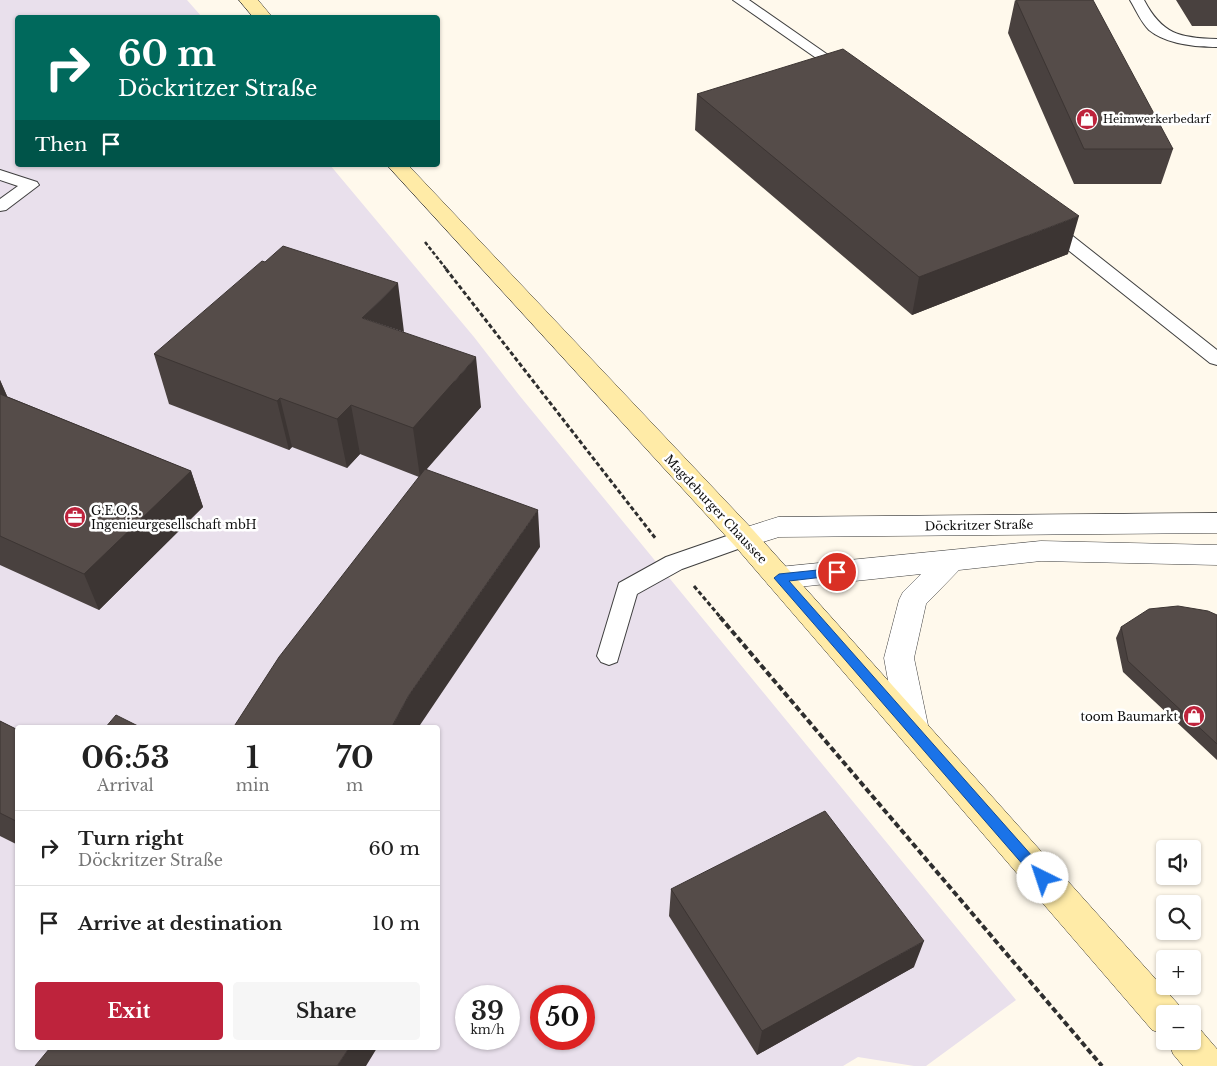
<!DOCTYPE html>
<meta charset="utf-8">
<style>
body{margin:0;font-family:"Libre Baskerville",serif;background:#f6f6f6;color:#222;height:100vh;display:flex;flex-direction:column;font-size:19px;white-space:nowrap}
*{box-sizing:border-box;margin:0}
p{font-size:16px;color:#767676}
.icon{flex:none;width:28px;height:28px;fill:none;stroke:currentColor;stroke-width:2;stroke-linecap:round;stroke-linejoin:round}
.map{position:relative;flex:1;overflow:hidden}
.sheet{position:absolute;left:15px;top:725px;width:425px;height:325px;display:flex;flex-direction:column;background:#fff;border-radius:5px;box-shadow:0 1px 4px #0004}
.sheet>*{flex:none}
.top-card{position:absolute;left:15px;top:15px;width:425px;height:152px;border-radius:5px;box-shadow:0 1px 4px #0004;background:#00695c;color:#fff;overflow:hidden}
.fabs{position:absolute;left:1156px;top:840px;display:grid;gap:10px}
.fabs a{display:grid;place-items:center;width:45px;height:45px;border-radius:5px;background:#fff;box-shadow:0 1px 4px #0004;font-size:25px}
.speed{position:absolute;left:455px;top:985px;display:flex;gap:10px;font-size:25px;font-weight:700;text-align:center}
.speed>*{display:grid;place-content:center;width:65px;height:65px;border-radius:50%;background:#fff;box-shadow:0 1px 4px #0004;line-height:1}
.speed small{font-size:12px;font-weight:400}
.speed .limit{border:8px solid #d22;background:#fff;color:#111}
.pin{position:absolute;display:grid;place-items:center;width:42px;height:42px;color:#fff;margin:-21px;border:2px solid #fff;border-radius:50%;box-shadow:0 1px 5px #0007}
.me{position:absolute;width:55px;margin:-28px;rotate:319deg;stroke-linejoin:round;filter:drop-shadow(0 0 4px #0008)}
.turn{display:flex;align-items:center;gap:18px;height:105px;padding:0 20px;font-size:22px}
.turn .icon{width:65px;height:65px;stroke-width:2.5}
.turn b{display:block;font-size:35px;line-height:42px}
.then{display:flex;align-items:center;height:48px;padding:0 20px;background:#0003;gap:10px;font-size:19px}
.eta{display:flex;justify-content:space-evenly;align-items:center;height:85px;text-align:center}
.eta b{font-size:30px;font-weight:700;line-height:35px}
.primary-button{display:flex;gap:10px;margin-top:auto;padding:10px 20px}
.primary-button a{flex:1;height:58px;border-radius:5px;background:#be233c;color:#fff;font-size:20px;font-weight:700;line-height:58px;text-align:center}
.primary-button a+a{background:#f6f6f6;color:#222}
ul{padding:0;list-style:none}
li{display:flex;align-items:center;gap:15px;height:75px;padding:0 20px;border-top:1px solid #e0e0e0}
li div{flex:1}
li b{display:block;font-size:19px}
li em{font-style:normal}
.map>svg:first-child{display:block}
</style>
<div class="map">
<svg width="1217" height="1066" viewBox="0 0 1217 1066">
<rect width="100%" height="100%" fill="#fff9ec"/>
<path fill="#e9e0ec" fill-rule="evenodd" d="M 0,0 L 187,0 L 202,17 L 18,18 L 18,165 L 330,165 L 474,337 L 519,395 L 1016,1000 L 926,1066 L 914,1066 L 858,1057 L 843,1066 L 0,1066 ZM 18,728 L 438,728 L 438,1048 L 18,1048 ZM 466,996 L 509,996 L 509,1039 L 466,1039 ZM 541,996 L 584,996 L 584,1039 L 541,1039 Z"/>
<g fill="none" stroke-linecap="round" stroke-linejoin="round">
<g stroke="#3f3f3f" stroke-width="2">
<path id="lane" d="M 733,0 L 749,0 L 854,73 L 852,76 L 842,76 Z
M 1130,0 L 1144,0 C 1162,34 1179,38 1217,39 L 1217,47 C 1196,47 1166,44 1149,30 C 1141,22 1136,10 1130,0 Z
M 0,170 L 37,182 L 39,185 L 6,210 L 0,211 L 0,199 L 18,186 L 0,180 Z
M 1049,221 L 1055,222 L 1217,350 L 1217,365 L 1210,363 L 1043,230 L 1041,226 L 1043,222 Z
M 744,530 L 752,532 L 755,538 L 752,544 L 682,569 L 637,594 L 617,662 L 609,665 L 601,662 L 597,656 L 619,583 L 666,557 Z"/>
</g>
<g stroke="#3f3f3f" stroke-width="1">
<path id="street" d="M 1217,513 L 1217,533 L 779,537 L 744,548 L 734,545 L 730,538 L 734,531 L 778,517 Z
M 1041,541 L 1217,545 L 1217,565 L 1041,561 L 959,570 L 926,604 L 914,658 L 929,730 L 924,739 L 913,743 L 902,739 L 897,730 L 884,658 L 899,600 L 903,592 L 921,574 L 779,589 L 769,586 L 765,578 L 769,570 L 779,567 Z"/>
</g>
<g stroke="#2e2e2e" stroke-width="1">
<path id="secondary" d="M 239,0 L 258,0 L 273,18 L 254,18 Z
M 387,165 L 408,165 L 754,531 L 1178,1004 L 1182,1014 L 1165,1014 L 1165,1035 L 1152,1030 L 734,545 Z
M 1192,1025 L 1199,1028 L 1217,1049 L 1217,1066 L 1183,1066 L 1173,1054 L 1168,1041 L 1192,1041 Z"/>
</g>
<path stroke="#2e2e2e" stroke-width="2.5" stroke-dasharray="4 2" stroke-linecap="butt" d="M 425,242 L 447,270"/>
<path stroke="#2e2e2e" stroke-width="3" stroke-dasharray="4.5 2.5" stroke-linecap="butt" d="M 446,269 L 656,539
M 694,586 L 721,618"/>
<path stroke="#2e2e2e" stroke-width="4" stroke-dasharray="6 3" stroke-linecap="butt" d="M 720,617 L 1102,1066"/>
<use href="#lane" fill="#fff" fill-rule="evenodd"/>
<use href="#street" fill="#fff" fill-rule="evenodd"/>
<use href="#secondary" fill="#ffeba7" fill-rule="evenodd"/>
</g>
<path fill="#49413f" d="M 1015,0 L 1173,149 L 1161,184 L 1074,184 L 1008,33 Z
M 1176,0 L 1217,0 L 1217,26 L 1192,26 Z
M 697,94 L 1068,254 L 912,315 L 695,130 Z
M 404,332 L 481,407 L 426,469 L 540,547 L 419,477 L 360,454 L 347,468 L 292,447 L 289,450 L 169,404 L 154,354 Z
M 0,380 L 7,396 L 6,396 L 191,471 L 203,507 L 99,610 L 0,565 Z
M 1217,615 L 1217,760 L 1123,672 L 1116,638 L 1121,627 Z
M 0,721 L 18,730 L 18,845 L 0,836 Z
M 671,889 L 914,967 L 757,1055 L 669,916 Z"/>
<path fill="#3c3533" d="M 1079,216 L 1068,254 L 912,315 L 919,277 Z
M 398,283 L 404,332 L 362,318 Z
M 476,357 L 481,407 L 420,477 L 413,428 Z
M 0,380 L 7,396 L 0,402 Z
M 280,398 L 292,447 L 289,450 L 277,401 Z
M 351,405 L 360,454 L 347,468 L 337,419 Z
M 191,471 L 203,507 L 99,610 L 84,574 Z
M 538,510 L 540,547 L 418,728 L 391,728 L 409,695 Z
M 924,941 L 914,967 L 757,1055 L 762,1031 Z
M 349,1048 L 377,1048 L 366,1066 L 337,1066 Z"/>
<path fill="#554c49" stroke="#3c3533" d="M 1016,0 L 1093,0 L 1173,149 L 1084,149 Z
M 843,49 L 1079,216 L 919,277 L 697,94 Z
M 283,246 L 398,283 L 362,318 L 476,357 L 413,428 L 351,405 L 337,419 L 280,398 L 277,401 L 154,354 L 262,261 L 265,262 Z
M 0,394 L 191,471 L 84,574 L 0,536 Z
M 425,469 L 538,510 L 409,695 L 391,728 L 233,728 L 279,657 Z
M 1178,606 L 1208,611 L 1217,615 L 1217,744 L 1128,661 L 1121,627 L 1149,609 Z
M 116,715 L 142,728 L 105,728 Z
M 0,721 L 18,730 L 18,822 L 0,813 Z
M 825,811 L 924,941 L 762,1031 L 671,889 Z
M 50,1048 L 349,1048 L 337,1066 L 35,1066 Z"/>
<path fill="#1a73e8" stroke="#114b97" d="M 837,568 L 841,569 L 843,572 L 841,575 L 789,581 L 1048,874 L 1050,878 L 1048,882 L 1043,884 L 1038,882 L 774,578 L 779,574 Z"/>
<defs>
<g id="shop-disc" transform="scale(1.125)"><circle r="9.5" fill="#be233c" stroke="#fff"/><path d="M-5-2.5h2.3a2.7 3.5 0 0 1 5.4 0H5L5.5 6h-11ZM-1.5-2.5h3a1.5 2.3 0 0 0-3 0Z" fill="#fff"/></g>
<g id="office-disc" transform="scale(1.125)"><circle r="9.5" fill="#be233c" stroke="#fff"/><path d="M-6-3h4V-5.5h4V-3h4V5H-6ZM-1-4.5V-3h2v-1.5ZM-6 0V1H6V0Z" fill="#fff"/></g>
</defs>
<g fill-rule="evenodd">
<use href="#shop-disc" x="1087" y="119"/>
<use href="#office-disc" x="75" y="517"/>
<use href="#shop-disc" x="1194" y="716"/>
</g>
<g text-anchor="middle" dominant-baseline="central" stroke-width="5" stroke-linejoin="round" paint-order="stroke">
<g font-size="11" fill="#0c0c0c" stroke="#fff" text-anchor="start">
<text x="1103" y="119">Heimwerkerbedarf</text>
</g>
<g font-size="12" fill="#0c0c0c" stroke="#fff">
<text transform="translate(716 509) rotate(47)">Magdeburger Chaussee</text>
<text transform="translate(979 525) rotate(-1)">Döckritzer Straße</text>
</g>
<g font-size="12" fill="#0c0c0c" stroke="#fff" text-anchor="start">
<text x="91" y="510">G.E.O.S.<tspan x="91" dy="14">Ingenieurgesellschaft mbH</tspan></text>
<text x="1178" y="716" text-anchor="end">toom Baumarkt</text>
</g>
</g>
</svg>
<div class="fabs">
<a><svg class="icon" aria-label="sound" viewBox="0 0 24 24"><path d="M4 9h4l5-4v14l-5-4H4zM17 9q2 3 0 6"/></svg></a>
<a><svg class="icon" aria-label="search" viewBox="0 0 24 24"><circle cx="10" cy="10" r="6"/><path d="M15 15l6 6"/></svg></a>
<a>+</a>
<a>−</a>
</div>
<div class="speed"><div>39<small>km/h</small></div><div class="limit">50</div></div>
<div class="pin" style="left:837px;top:572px;background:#d93025"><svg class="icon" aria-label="arrive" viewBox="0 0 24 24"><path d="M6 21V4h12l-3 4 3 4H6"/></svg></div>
<svg class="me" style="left:1043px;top:878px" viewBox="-20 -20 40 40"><circle r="19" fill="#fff"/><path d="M0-13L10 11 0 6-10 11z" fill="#1a73e8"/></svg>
<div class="top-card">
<div class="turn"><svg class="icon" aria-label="right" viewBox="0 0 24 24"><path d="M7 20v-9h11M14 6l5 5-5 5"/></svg><div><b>60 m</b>Döckritzer Straße</div></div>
<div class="then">Then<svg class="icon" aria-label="arrive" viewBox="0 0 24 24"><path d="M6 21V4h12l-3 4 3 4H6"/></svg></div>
</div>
<section class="sheet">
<div class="eta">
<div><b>06:53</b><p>Arrival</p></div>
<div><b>1</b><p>min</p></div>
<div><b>70</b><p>m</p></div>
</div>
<ul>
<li><svg class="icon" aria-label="right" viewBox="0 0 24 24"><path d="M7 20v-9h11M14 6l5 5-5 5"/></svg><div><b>Turn right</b><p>Döckritzer Straße</p></div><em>60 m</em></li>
<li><svg class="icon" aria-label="arrive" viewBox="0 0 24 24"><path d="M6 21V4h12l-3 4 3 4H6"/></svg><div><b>Arrive at destination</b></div><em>10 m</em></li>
</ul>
<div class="primary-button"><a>Exit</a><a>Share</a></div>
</section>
</div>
